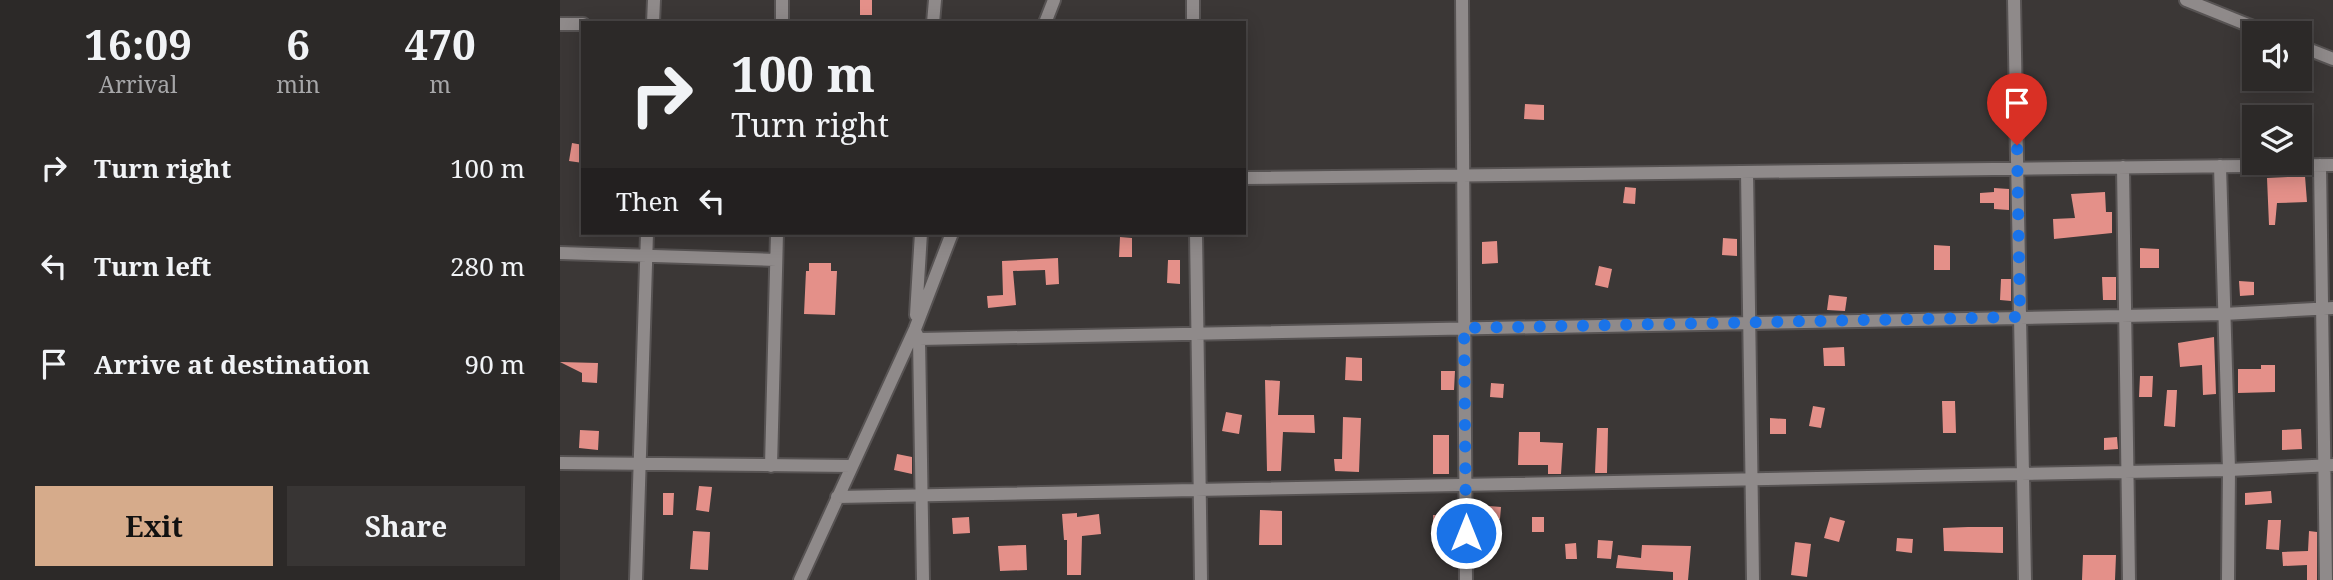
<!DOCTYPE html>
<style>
body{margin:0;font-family:"Noto Serif",serif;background:#383534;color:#f1f3f6;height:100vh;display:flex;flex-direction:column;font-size:26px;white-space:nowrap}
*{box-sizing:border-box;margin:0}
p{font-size:23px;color:#a6a6a8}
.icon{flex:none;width:38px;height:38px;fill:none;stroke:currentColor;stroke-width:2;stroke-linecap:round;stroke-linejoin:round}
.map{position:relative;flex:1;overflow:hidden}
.drawer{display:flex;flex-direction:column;background:#2c2928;width:560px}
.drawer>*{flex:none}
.hud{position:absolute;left:21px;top:21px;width:665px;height:214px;border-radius:0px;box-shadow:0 4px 18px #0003,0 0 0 2px #484545;background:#2c2928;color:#f1f3f6;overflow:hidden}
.controls{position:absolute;left:1682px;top:21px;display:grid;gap:14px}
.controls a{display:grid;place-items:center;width:70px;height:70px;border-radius:0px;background:#2c2928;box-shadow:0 4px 18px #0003,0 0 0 2px #484545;font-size:35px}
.pin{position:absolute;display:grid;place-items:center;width:60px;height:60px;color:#fff;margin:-72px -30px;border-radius:50% 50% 50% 0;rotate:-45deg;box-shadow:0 0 7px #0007}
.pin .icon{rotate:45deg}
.me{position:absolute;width:77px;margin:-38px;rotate:0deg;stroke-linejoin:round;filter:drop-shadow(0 0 5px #0008)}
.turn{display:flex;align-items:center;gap:24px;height:147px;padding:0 35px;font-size:32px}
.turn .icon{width:91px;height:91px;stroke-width:2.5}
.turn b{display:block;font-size:49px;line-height:60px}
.then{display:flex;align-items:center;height:66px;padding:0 35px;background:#0003;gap:14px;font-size:26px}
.eta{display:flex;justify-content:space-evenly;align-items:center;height:119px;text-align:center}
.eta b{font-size:42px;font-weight:700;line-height:49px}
.cta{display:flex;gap:14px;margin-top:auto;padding:14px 35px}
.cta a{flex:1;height:80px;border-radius:0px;background:#d6ab8b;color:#111;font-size:28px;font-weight:700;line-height:80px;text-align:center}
.cta a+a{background:#383534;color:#f1f3f6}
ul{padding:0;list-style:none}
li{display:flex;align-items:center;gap:21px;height:98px;padding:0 35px}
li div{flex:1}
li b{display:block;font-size:26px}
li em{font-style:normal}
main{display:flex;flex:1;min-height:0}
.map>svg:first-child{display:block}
</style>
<main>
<section class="drawer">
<div class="eta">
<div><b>16:09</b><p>Arrival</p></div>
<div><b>6</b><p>min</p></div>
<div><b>470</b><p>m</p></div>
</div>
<ul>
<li><svg class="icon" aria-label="right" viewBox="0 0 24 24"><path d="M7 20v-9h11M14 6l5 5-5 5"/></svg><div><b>Turn right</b></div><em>100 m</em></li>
<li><svg class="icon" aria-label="left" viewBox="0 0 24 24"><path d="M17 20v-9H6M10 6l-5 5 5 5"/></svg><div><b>Turn left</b></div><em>280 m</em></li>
<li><svg class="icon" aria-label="arrive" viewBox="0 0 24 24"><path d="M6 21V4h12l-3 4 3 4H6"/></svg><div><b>Arrive at destination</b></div><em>90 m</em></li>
</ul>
<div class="cta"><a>Exit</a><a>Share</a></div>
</section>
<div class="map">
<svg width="1773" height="580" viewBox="0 0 1773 580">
<rect width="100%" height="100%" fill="#3b3736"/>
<path fill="#e49089" d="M 300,0 L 312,0 L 312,15 L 300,15 Z
M 965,104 L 984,105 L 984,120 L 964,119 Z
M 12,143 L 23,145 L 23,163 L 9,161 Z
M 1745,176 L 1747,202 L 1717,203 L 1715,225 L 1709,225 L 1707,178 Z
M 1065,187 L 1076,188 L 1075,204 L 1063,203 Z
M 1434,188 L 1449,189 L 1449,210 L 1434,209 L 1434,203 L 1420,203 L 1420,193 L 1434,192 Z
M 1545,192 L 1546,212 L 1552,212 L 1552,233 L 1494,239 L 1493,219 L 1515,218 L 1511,194 Z
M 560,237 L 572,238 L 572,257 L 559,257 Z
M 1163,238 L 1177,239 L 1177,256 L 1162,255 Z
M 937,241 L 938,263 L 922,264 L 922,242 Z
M 1374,245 L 1390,246 L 1390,270 L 1374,270 Z
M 1580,248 L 1599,249 L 1599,268 L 1580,268 Z
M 498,258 L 499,284 L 486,285 L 485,270 L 453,271 L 456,305 L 428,308 L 427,296 L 443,295 L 442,261 Z
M 608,260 L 620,260 L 620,284 L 607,283 Z
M 249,263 L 271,263 L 271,271 L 277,271 L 275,315 L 244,314 L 246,271 L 249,271 Z
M 1039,266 L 1052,269 L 1048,288 L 1035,285 Z
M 1542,277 L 1556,277 L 1556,300 L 1543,300 Z
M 1441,279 L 1451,279 L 1451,301 L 1440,300 Z
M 1679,281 L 1694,282 L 1694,295 L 1680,296 Z
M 1269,295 L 1287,297 L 1285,311 L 1267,310 Z
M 1654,337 L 1656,394 L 1643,395 L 1642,365 L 1620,367 L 1618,343 Z
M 1284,347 L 1285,366 L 1264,366 L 1263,348 Z
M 786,357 L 802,358 L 802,381 L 785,380 Z
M 0,362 L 38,363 L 37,383 L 22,382 L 22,373 Z
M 1701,365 L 1715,365 L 1715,392 L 1678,393 L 1678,369 L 1701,369 Z
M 881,371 L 895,371 L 894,390 L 881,390 Z
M 1580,376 L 1593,376 L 1592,397 L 1579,397 Z
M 705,380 L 720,381 L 718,415 L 754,415 L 755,433 L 723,432 L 721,471 L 707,471 Z
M 931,383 L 944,384 L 943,398 L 930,397 Z
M 1607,390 L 1617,390 L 1615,427 L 1604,426 Z
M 1382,401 L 1395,401 L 1396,433 L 1383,433 Z
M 1253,406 L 1265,408 L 1261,428 L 1249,426 Z
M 666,412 L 682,415 L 679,434 L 662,431 Z
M 783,417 L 801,418 L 799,472 L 775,471 L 774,459 L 782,459 Z
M 1210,418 L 1226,419 L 1226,434 L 1210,434 Z
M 1037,428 L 1048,428 L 1047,473 L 1035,473 Z
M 1741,429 L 1742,449 L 1722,450 L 1722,430 Z
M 20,430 L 39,431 L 38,450 L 19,448 Z
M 959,432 L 980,432 L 980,442 L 1003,443 L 1001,474 L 988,474 L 988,465 L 958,465 Z
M 873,435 L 889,435 L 889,474 L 873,474 Z
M 1557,437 L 1558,449 L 1544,450 L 1544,438 Z
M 337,454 L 352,457 L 352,474 L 334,470 Z
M 139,486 L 152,487 L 149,512 L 136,510 Z
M 1711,491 L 1712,503 L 1685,505 L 1685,493 Z
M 103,493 L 114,493 L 113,515 L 103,515 Z
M 929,506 L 941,507 L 940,519 L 928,519 Z
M 700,510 L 722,511 L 722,545 L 699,545 Z
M 517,513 L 517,517 L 539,514 L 541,534 L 522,536 L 521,575 L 507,575 L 507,540 L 504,540 L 502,514 Z
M 873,515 L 888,515 L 888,526 L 873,526 Z
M 409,517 L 410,533 L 393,534 L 392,518 Z
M 972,517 L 984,517 L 984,532 L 972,532 Z
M 1270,517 L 1285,521 L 1279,542 L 1264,538 Z
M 1708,520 L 1721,520 L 1719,550 L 1706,549 Z
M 1408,527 L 1443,527 L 1443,553 L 1384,551 L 1383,528 Z
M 133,531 L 150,532 L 148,570 L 130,569 Z
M 1749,531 L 1757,532 L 1757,580 L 1747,580 L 1747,565 L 1723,566 L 1722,552 L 1748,551 Z
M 1337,538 L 1353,539 L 1352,553 L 1336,551 Z
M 1038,540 L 1053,541 L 1051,559 L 1037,558 Z
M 1235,542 L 1251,544 L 1247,577 L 1231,575 Z
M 1016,543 L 1017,559 L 1006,559 L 1005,544 Z
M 466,545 L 467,570 L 440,571 L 438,546 Z
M 1082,545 L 1131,546 L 1128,580 L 1113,580 L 1113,572 L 1056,568 L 1058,555 L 1081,558 Z
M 1523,555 L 1556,555 L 1555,580 L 1522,580 Z"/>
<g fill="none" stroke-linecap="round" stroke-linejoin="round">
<g stroke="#575353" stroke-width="16">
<path id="minor" d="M 633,0 L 633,23
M 902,0 L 906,580
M 1454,0 L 1465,580
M 1626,0 L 1708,33
M 93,23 L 94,0
M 222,23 L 222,0
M 373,23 L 375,0
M 485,23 L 494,0
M 0,24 L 23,24
M 1740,46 L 1773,59
M 1760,165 L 1766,580
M 1660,166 L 1669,470 L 1668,580
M 1563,167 L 1569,580
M 1187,172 L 1193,580
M 684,178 L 1773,165
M 636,233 L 641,580
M 0,253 L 216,260
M 356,315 L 361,233
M 356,333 L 359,339 L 363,580
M 359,339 L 1664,314 L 1773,308
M 0,463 L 291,466
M 211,466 L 217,233
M 277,497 L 1669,470 L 1773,465
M 76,580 L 87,233
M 240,580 L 355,329 L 392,233"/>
</g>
<use href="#minor" stroke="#8f8a8a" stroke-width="12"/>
</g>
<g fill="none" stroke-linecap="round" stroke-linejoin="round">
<path stroke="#1a73e8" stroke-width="12" stroke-dasharray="0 21.6" d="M 906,533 L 904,328 L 1460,317 L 1457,145"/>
</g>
</svg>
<div class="controls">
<a><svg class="icon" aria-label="sound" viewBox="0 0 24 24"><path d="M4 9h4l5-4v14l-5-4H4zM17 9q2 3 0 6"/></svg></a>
<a><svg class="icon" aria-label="layers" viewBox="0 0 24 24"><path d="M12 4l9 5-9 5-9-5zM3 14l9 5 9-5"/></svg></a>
</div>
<div class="pin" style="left:1457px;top:145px;background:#d93025"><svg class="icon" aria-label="arrive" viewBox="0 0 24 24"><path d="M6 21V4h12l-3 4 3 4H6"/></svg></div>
<svg class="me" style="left:906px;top:533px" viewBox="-20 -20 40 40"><circle r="17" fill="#1a73e8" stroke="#fff" stroke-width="3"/><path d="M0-11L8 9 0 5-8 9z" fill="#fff"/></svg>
<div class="hud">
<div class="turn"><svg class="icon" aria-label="right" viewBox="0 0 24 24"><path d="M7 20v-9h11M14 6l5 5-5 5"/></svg><div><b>100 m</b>Turn right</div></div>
<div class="then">Then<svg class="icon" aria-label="left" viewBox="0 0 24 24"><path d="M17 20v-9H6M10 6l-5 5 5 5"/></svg></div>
</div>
</div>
</main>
